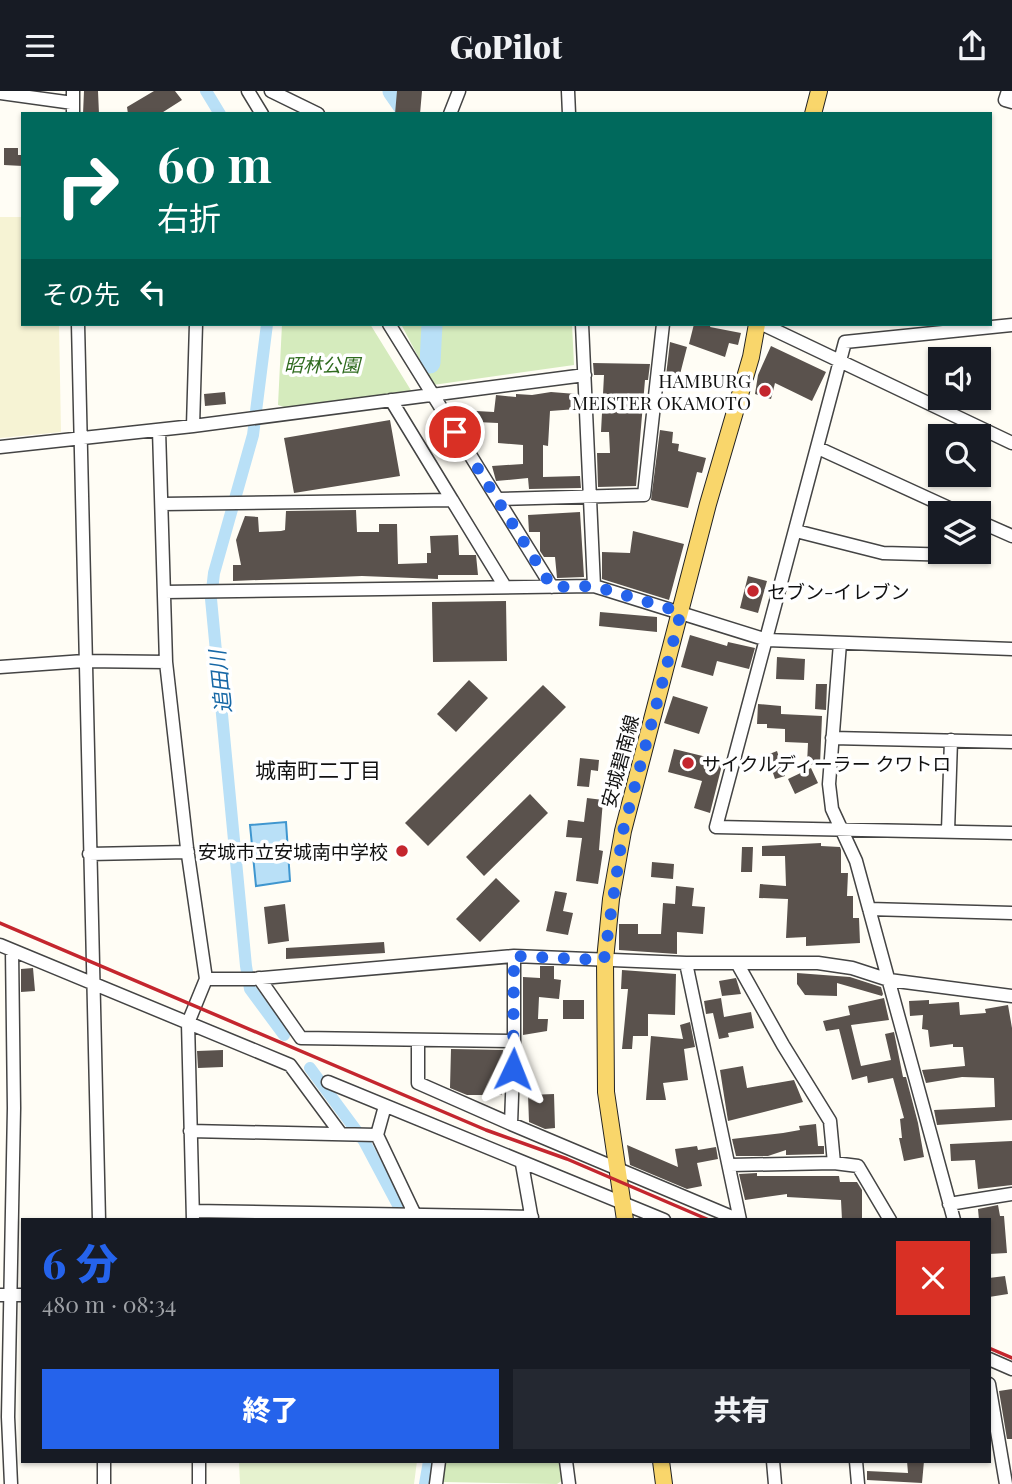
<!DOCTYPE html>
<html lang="ja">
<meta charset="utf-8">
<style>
body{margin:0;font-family:"Playfair Display","Noto Sans JP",serif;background:#242831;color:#f1f3f6;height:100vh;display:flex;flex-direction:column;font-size:26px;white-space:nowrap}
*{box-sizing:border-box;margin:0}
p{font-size:23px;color:#9ea1a6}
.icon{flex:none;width:38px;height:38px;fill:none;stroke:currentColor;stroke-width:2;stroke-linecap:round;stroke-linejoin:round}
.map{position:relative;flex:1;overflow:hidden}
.panel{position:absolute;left:21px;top:1127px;width:970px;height:245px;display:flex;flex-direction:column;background:#171b24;border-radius:0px;box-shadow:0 2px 5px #0004}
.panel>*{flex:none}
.banner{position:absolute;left:21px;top:21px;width:971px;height:214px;border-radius:0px;box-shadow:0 2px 5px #0004;background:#00695c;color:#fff;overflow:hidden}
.fabs{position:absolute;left:928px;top:256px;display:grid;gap:14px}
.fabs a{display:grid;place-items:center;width:63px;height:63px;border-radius:0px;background:#171b24;box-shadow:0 2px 5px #0004;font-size:35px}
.pin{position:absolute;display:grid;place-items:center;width:60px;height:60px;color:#fff;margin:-30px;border:4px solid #fff;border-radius:50%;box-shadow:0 2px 7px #0007}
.me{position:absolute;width:77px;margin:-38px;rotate:2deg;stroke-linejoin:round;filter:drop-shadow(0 0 5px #0008)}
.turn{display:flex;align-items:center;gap:24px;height:147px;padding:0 21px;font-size:32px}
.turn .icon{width:91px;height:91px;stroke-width:2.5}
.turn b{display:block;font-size:49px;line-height:60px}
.then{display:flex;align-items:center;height:66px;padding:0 21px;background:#0003;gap:14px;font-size:26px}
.round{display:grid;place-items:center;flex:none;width:74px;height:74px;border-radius:0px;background:#242831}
.headline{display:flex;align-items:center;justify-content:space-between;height:119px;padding:0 21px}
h1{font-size:42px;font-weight:800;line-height:52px;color:#2563eb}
.action{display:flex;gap:14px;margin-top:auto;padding:14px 21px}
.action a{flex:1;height:80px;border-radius:0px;background:#2563eb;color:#fff;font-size:28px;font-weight:800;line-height:80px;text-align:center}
.action a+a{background:#242831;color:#f1f3f6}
header{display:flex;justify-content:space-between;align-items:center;height:91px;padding:0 21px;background:#171b24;font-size:32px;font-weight:800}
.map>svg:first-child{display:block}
</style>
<header><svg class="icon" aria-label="menu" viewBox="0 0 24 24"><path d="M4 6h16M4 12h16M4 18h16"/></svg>GoPilot<svg class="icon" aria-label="share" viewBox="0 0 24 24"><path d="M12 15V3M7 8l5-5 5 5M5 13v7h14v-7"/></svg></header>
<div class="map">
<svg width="1012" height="1393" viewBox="0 0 1012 1393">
<rect width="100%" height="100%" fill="#fffdf5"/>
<path fill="#f6f3d4" d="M 0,126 L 23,126 L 23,233 L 59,233 L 61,341 L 0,347 Z"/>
<path fill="#d5ebbd" d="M 282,233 L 370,233 L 412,301 L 287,317 L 278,314 Z
M 401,233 L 572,233 L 574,274 L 433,294 Z
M 442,1370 L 560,1370 L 563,1389 L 557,1393 L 443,1391 L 440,1386 Z"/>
<path fill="#e6f2cf" d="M 239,1370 L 417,1370 L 414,1393 L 240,1393 Z"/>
<path fill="#b9e0f7" stroke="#3f96cf" stroke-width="2" d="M 286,731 L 290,790 L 256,795 L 250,734 Z"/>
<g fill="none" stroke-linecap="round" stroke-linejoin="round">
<path stroke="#b9e0f7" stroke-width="12" d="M 206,0 L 220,23
M 267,233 L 253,344 L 214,482 L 211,508 L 246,875 L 250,898 L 284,944
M 310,977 L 364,1050 L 406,1129
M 425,1393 L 429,1370"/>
<path stroke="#b9e0f7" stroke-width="21" d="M 393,0 L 409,23
M 430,272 L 432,233"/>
</g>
<path fill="#5a524d" d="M 84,0 L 98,0 L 99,23 L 83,23 Z
M 154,0 L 175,0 L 182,9 L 160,23 L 128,23 L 127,16 Z
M 397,0 L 422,0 L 420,23 L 395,23 Z
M 4,57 L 18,57 L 18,64 L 23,64 L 23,75 L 4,74 Z
M 694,233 L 711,233 L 710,236 L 741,242 L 738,254 L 729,252 L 725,266 L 689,253 Z
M 670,251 L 687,256 L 677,295 L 665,293 Z
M 771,255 L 826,281 L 812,310 L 775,292 L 771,308 L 755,303 L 758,284 Z
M 593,272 L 650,273 L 648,289 L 645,289 L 636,395 L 598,396 L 597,362 L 610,362 L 609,341 L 601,341 L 604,284 L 594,284 Z
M 225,301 L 226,313 L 205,315 L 204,303 Z
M 551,301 L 576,303 L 577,318 L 550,320 L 548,355 L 543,354 L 543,386 L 580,385 L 581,397 L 529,398 L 528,387 L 496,390 L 492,375 L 523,373 L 523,354 L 498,352 L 498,332 L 476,331 L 476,320 L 494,321 L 496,304 L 516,306 L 516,303 L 532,304 Z
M 390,329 L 400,385 L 294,402 L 284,347 Z
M 660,339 L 673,341 L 672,352 L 679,353 L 678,360 L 706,367 L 702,382 L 697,381 L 688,417 L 651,409 Z
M 356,419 L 357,441 L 379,441 L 379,433 L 397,433 L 398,473 L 427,472 L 427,462 L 431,462 L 430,445 L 458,444 L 459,464 L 476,464 L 478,484 L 438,484 L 438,488 L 362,485 L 233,490 L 233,474 L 241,474 L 236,449 L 245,425 L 258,426 L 259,441 L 281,440 L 285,439 L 286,420 Z
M 580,421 L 584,486 L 557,487 L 555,466 L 544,466 L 540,460 L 540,441 L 529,441 L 528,424 Z
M 633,440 L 684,453 L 669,509 L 602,488 L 602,461 L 630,462 Z
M 748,485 L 767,490 L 758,522 L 740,517 Z
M 506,510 L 507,570 L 433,571 L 432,511 Z
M 600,521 L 657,526 L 657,541 L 599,535 Z
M 690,544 L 727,555 L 728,551 L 755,557 L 749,578 L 717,570 L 713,585 L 681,576 Z
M 777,566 L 805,568 L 804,589 L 776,588 Z
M 469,589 L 488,607 L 456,641 L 437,623 Z
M 816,593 L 827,593 L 826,619 L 815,618 Z
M 543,594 L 566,616 L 428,755 L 405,732 Z
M 673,605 L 708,616 L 699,643 L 664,632 Z
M 758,613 L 781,615 L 781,623 L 822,625 L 820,674 L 807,673 L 808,652 L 785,651 L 785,638 L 767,637 L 767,633 L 757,633 Z
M 674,658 L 723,670 L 710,722 L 694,717 L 702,690 L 668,681 Z
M 777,660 L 785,685 L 775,688 L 767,664 Z
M 580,667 L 599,669 L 598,680 L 591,679 L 589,696 L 577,695 Z
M 811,677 L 818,692 L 795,703 L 788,688 Z
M 530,703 L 548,722 L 484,785 L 466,766 Z
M 587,707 L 603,709 L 599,759 L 603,760 L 598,793 L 576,790 L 582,747 L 566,746 L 568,729 L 584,731 Z
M 821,752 L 821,755 L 840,756 L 841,759 L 841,782 L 848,782 L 847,805 L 853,805 L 853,827 L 859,827 L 860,852 L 806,855 L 806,846 L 786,847 L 788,808 L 759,807 L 760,793 L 786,795 L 785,765 L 762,765 L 762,755 Z
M 742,756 L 753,756 L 752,781 L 741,781 Z
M 652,771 L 674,773 L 673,788 L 651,786 Z
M 496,787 L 520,810 L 480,851 L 456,828 Z
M 676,795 L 694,797 L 692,815 L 705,816 L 703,843 L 677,841 L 677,863 L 619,859 L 619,833 L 638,833 L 638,843 L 661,843 L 663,812 L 675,813 Z
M 555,800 L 567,802 L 563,820 L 573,822 L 568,844 L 546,840 Z
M 285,813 L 289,850 L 268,853 L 264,816 Z
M 384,851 L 385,862 L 286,868 L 286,857 Z
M 540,875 L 554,875 L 554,888 L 561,889 L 559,908 L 539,906 L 538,928 L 548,928 L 547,940 L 523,944 L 523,886 L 540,887 Z
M 33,877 L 35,900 L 21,901 L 21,878 Z
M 622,879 L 676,883 L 675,924 L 648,923 L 648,945 L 633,945 L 632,958 L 622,958 L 628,898 L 621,898 Z
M 797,882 L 850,886 L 881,896 L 883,903 L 882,905 L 837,892 L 837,905 L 805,904 L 797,893 Z
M 736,887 L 741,903 L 722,905 L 719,890 Z
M 721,907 L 724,926 L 751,921 L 754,937 L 728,942 L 729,946 L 719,948 L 713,922 L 706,923 L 704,910 Z
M 884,907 L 889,929 L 851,934 L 861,975 L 891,969 L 885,943 L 894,941 L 903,986 L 906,986 L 918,1032 L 924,1066 L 904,1070 L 899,1047 L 902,1047 L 900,1028 L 904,1027 L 893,987 L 868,992 L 867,985 L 852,989 L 839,938 L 826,940 L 823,930 L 850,924 L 848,915 Z
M 563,909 L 584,909 L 584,928 L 563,928 Z
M 929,909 L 929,913 L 959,911 L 960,924 L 986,922 L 985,918 L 1008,914 L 1012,937 L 1012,1029 L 937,1034 L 934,1019 L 995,1016 L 994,987 L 962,986 L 926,992 L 922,979 L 965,975 L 963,956 L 953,956 L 953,953 L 930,956 L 928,939 L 922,938 L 923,924 L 910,925 L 909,910 Z
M 690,931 L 695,956 L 684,958 L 688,989 L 663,992 L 666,1009 L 646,1009 L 651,945 L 683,948 L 680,934 Z
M 451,958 L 503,959 L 502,1004 L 467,1004 L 450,997 Z
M 223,959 L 223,976 L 198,977 L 197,960 Z
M 743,975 L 747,997 L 794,989 L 803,1011 L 728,1030 L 720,979 Z
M 554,1003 L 555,1037 L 545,1038 L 529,1031 L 528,1004 Z
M 816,1033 L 818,1055 L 824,1055 L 824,1063 L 786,1064 L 786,1059 L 768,1065 L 736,1065 L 732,1048 L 783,1042 L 800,1039 L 799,1035 Z
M 1012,1050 L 1012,1094 L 978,1098 L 975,1069 L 951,1070 L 950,1053 Z
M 627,1054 L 678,1076 L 675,1058 L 697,1055 L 698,1059 L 716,1056 L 718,1068 L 697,1072 L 702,1095 L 687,1098 L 630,1074 Z
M 757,1082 L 757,1085 L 839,1085 L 840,1091 L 857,1091 L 862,1099 L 862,1129 L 842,1129 L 841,1109 L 787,1106 L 787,1103 L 745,1109 L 739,1083 Z
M 998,1114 L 1000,1125 L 1004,1125 L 1007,1162 L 989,1163 L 989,1129 L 979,1129 L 978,1118 Z
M 1005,1185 L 1008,1203 L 989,1206 L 989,1187 Z
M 1012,1298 L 1012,1348 L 1007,1348 L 999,1300 Z
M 907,1370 L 924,1370 L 922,1392 L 867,1389 L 867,1380 L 908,1382 Z"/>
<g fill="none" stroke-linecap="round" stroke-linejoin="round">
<g stroke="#444" stroke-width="15">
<path id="minor" d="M 73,0 L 73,23
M 248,0 L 262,23
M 271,0 L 318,23
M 568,0 L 569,23
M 1008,0 L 1005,9 L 1012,11
M 0,2 L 73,12
M 450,23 L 459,0
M 78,233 L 99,1129
M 389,233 L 552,496
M 582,233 L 594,495 L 767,549 L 1012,558
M 762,233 L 1012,352
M 1012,234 L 845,251 L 716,736 L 1012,742
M 391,309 L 452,409
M 193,335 L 196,233
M 159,339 L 166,571 L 187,757 L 206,888
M 0,356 L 193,335 L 585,284
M 818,357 L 960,422
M 498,408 L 644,404 L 663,233
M 162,413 L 452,409 L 504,494
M 978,430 L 1012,445
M 796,440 L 883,462 L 957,464 L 959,460
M 164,501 L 594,495
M 840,552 L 829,693 L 832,718 L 856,770 L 954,1129
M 0,576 L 84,570 L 166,571
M 832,647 L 1012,651
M 948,740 L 951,649
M 89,763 L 188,761
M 869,818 L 1012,822
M 0,854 L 290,974 L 341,1043
M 686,872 L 740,1129
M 737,872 L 783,954 L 830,1030 L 834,1072 L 858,1075 L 890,1129
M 259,887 L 301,947 L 514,950 L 511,1033 L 418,992 L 418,950
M 514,950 L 514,865
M 328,991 L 664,1129
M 511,1033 L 739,1129
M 190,1040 L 377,1044 L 416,1126
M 377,1044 L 385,1015
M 522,1073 L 532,1129
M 730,1074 L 834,1072
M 949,1113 L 1012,1103
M 193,1120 L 532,1126
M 193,1129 L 188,932 L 206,888 L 252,888 L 514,865 L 686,872 L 818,872 L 852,877 L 889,889 L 1012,905
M 0,1204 L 23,1204
M 989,1268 L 1012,1278
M 989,1293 L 1006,1393
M 104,1370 L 104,1393
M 199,1370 L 199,1393
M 566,1370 L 569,1393
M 773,1370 L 775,1393
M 856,1370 L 858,1393
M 11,1393 L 8,1326 L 14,1017 L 12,859
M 436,1393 L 439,1370"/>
</g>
<g stroke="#222" stroke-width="18">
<path id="major" d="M 813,23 L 819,0
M 625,1129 L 606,1001 L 605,869 L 611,808 L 623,740 L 708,413 L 751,266 L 757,233
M 661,1370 L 664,1393"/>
</g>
<use href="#minor" stroke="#fff" stroke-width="12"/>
<use href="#major" stroke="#f9d66b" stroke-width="16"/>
<path stroke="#c4262e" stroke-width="3.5" d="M 0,832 L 486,1039 L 567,1068 L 709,1129
M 989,1257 L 1012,1267"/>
</g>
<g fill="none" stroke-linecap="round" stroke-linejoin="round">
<path stroke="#2563eb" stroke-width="12" stroke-dasharray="0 21.6" d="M 455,341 L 552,496 L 594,495 L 681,521 L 623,740 L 604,869 L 514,865 L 513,978"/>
</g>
<g fill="#c4262e" stroke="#fff" stroke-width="2.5">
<circle cx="765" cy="300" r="7"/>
<circle cx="753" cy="500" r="7"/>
<circle cx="688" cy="672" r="7"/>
<circle cx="402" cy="760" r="7"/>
</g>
<g text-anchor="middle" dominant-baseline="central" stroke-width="7" stroke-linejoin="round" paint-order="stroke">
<g font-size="19" font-style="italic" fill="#2f6b1f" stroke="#fff">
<text x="322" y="273">昭林公園</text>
</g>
<g font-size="19" fill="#111" stroke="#fff" text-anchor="end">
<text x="751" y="289">HAMBURG<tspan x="751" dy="22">MEISTER OKAMOTO</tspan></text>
<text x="767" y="500" text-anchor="start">セブン-イレブン</text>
<text x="702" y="672" text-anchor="start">サイクルディーラー クワトロ</text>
<text x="388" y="760">安城市立安城南中学校</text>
</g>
<g font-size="19" fill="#111" stroke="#fff">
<text transform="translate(619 670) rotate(-75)">安城碧南線</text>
</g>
<g font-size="21" font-style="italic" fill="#1768a6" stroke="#fff">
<text transform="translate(219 591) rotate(-96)">追田川</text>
</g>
<g font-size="21" fill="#111" stroke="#fff">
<text x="318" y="678">城南町二丁目</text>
</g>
</g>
</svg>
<div class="fabs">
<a><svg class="icon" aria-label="sound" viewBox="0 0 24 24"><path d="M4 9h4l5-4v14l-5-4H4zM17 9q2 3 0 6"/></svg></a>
<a><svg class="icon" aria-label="search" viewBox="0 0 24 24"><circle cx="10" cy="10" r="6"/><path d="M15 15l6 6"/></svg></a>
<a><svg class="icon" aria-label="layers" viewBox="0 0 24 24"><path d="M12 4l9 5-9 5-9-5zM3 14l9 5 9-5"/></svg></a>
</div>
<div class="pin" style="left:455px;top:341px;background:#d93025"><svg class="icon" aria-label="arrive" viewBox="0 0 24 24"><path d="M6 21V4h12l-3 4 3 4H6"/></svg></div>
<svg class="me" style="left:513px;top:978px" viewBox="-20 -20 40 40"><path d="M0-17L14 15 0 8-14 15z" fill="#2563eb" stroke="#fff" stroke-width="4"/></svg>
<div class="banner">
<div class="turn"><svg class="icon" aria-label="right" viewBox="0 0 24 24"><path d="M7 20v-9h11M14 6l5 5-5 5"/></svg><div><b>60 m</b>右折</div></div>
<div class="then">その先<svg class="icon" aria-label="left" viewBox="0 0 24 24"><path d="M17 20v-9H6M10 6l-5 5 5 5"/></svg></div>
</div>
<section class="panel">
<div class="headline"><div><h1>6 分</h1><p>480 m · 08:34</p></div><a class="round" style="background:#d93025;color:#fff"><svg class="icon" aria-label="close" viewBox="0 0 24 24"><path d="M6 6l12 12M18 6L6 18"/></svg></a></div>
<div class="action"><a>終了</a><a>共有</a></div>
</section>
</div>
